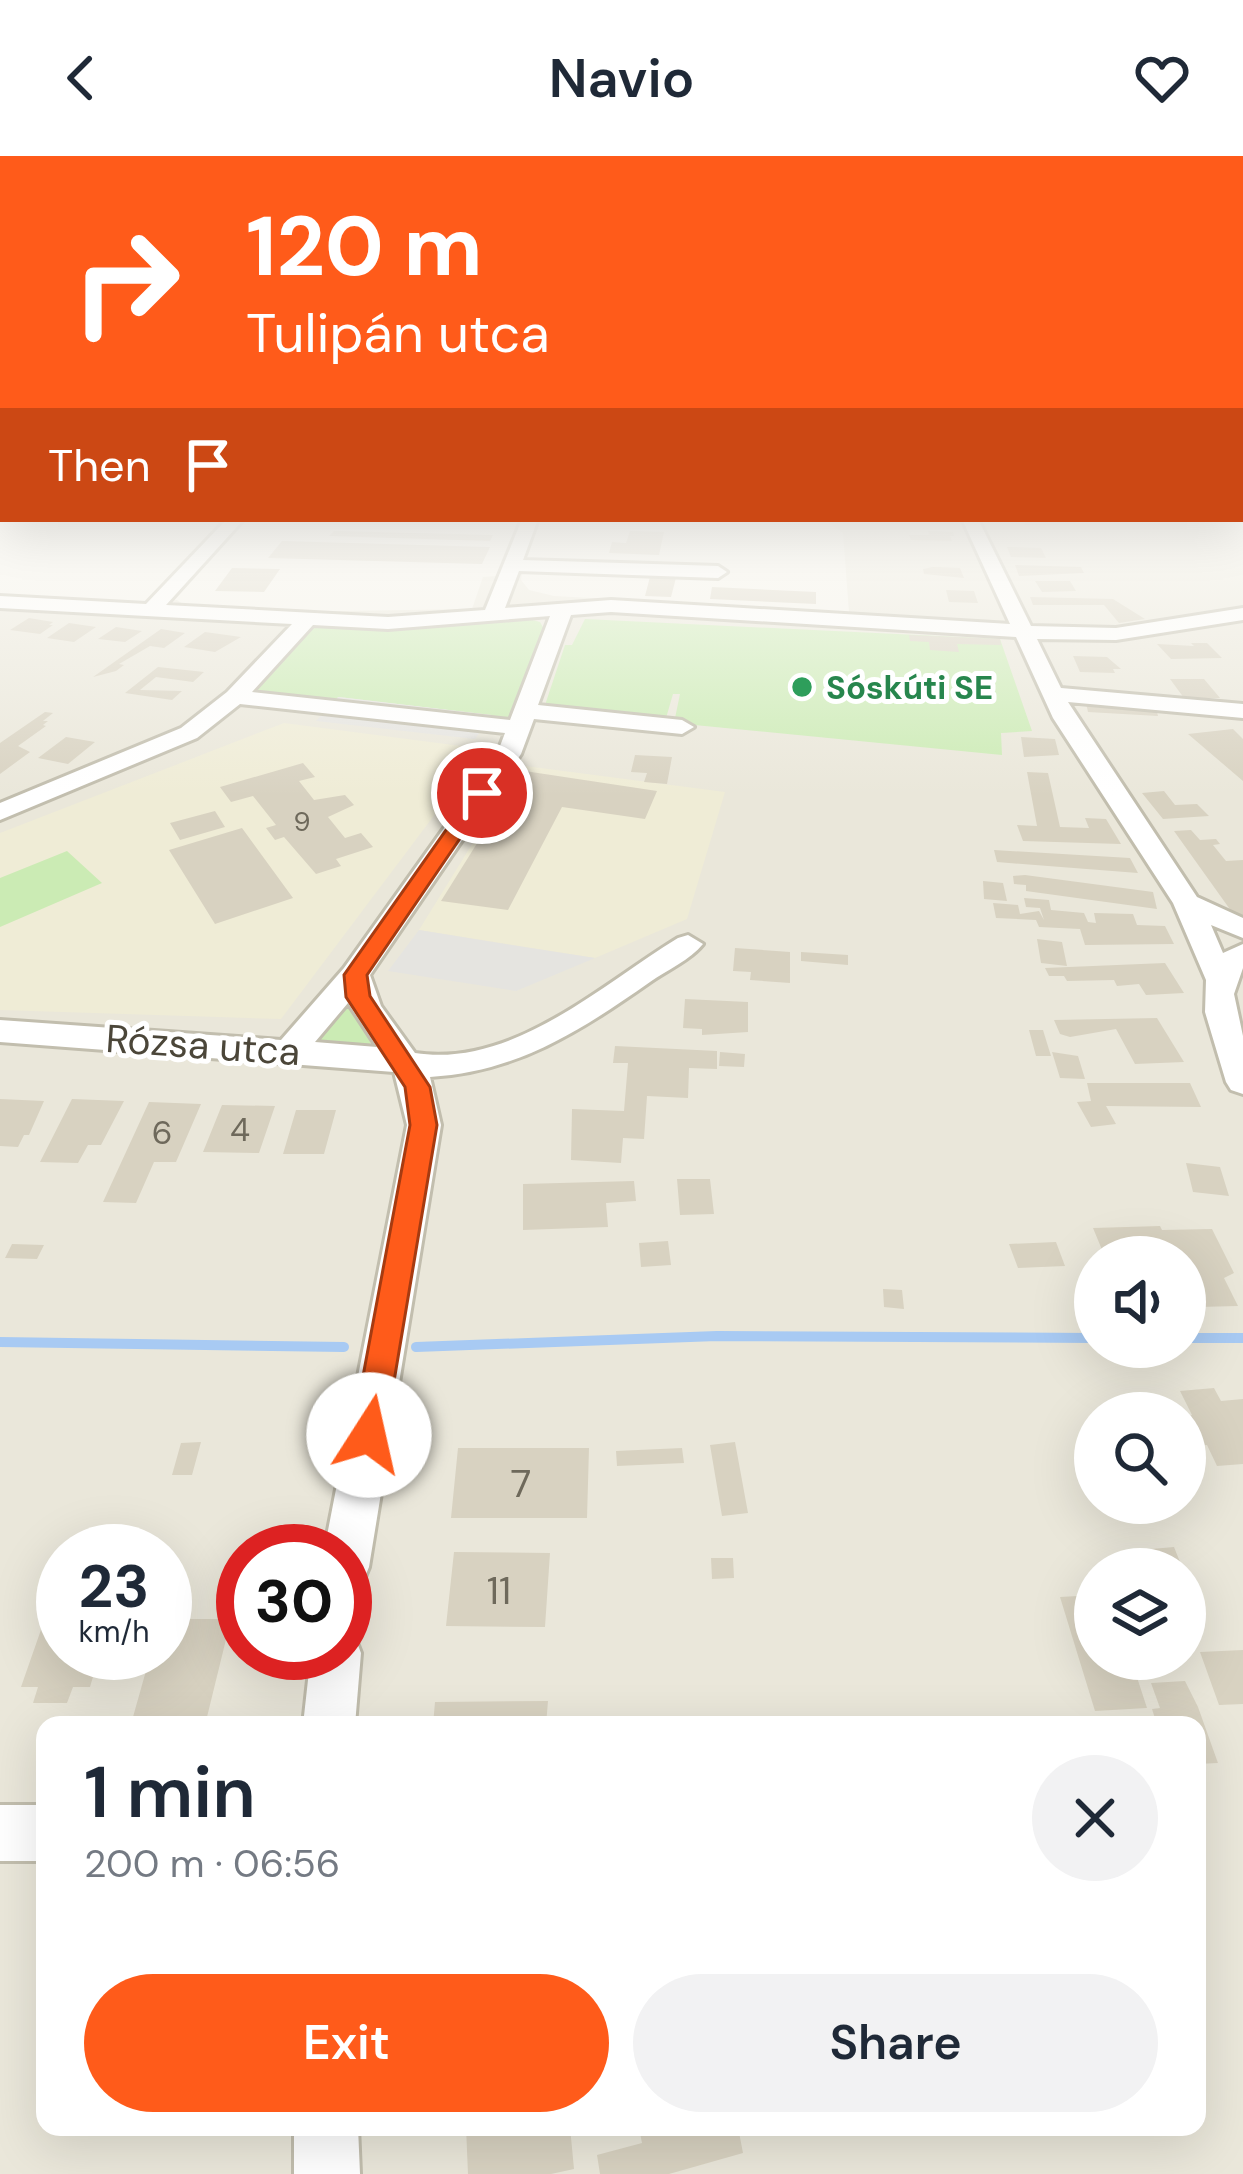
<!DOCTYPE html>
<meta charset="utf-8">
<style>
body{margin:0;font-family:"DM Sans",sans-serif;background:#f2f2f3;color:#1f2937;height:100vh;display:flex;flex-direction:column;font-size:45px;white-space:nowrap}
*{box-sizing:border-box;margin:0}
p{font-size:39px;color:#747a83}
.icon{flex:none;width:66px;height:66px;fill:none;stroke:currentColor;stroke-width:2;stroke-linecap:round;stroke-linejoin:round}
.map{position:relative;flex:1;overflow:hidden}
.sheet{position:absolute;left:36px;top:1560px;width:1170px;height:420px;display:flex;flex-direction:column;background:#fff;border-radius:24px;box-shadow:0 12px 48px #0002}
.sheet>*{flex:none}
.hud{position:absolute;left:0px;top:0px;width:1245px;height:366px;box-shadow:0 12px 48px #0002;background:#ff5b1a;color:#fff;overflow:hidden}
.tools{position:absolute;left:1074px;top:1080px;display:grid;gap:24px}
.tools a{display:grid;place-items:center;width:132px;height:132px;border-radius:50%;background:#fff;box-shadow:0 12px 48px #0002;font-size:60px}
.speed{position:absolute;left:36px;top:1368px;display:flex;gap:24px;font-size:60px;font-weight:700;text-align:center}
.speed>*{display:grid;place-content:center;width:156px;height:156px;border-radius:50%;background:#fff;box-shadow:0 12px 48px #0002;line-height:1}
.speed small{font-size:30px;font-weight:400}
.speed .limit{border:18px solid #d22;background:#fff;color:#111}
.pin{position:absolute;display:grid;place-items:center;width:102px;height:102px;color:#fff;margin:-51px;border:6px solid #fff;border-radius:50%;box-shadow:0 3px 12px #0007}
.me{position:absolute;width:132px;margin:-66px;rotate:10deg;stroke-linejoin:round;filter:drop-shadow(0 0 9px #0008)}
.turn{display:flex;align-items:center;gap:42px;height:252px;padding:0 48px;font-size:54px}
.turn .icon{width:156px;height:156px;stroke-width:2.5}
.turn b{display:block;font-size:84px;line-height:102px}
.then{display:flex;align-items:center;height:114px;padding:0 48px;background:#0003;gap:24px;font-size:45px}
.round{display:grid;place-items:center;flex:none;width:126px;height:126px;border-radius:63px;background:#f2f2f3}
.head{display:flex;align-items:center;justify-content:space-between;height:204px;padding:0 48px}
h1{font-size:72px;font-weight:600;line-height:90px}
.action{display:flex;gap:24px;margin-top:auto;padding:24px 48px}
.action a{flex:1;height:138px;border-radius:72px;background:#ff5b1a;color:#fff;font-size:48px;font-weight:600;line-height:138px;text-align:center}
.action a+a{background:#f2f2f3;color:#1f2937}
header{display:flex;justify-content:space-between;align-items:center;height:156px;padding:0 48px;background:#fff;font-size:54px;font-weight:600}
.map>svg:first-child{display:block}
</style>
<header><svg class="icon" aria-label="back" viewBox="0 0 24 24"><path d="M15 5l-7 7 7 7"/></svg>Navio<svg class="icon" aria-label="heart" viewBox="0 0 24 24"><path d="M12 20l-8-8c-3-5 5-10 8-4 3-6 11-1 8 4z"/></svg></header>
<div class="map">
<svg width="1243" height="2018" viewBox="0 0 1243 2018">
<rect width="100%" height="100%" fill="#f6f4ec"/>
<path fill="#eae7da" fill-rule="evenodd" d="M 1243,357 L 1243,2018 L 0,2018 L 0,439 L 129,446 L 177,444 L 186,450 L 282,456 L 472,453 L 483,421 L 522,418 L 521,424 L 529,434 L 554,440 L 849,456 L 843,377 L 823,363 L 1242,363 ZM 1095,1101 L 1185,1101 L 1185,1191 L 1095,1191 ZM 1095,1257 L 1185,1257 L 1185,1347 L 1095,1347 ZM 63,1395 L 165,1395 L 165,1497 L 63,1497 ZM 243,1395 L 345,1395 L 345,1497 L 243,1497 ZM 1095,1413 L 1185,1413 L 1185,1503 L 1095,1503 ZM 45,1569 L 1197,1569 L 1197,1971 L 45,1971 Z"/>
<path fill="#efecd6" d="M 284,567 L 484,593 L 281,863 L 0,854 L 0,677 Z
M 525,610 L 725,636 L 687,763 L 595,802 L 419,774 L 518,614 Z"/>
<path fill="#cbebb4" d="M 529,463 L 540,466 L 545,475 L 508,565 L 487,566 L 490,559 L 339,541 L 334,546 L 264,538 L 255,533 L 305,475 L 322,470 L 453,470 Z
M 585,463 L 1000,483 L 1032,575 L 1001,577 L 1002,599 L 674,567 L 680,538 L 673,538 L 666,562 L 544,552 L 565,489 L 572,489 Z
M 67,695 L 102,727 L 0,771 L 0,722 Z
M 349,846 L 372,880 L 370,889 L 315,886 Z"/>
<path fill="#e5e4e0" d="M 338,541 L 492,559 L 475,583 L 316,565 Z
M 419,774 L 505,788 L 595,802 L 516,835 L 388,815 Z"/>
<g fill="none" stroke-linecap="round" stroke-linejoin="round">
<path stroke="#a8caf3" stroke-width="10" d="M 1185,1182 L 1243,1182
M 0,1186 L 344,1191
M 416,1191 L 717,1180 L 1095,1182"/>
</g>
<path fill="#d8d2c1" d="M 1022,363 L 1073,363 L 1076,368 L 1025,369 Z
M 334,375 L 493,379 L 490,385 L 329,380 Z
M 630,375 L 664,376 L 659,399 L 609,397 L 612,386 L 626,387 Z
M 928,375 L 953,376 L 954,380 L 950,380 L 952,385 L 911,384 L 909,379 L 929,379 Z
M 282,385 L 490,391 L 482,408 L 268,402 Z
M 1007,391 L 1041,392 L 1046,402 L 1011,401 Z
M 1015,409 L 1081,411 L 1084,417 L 1019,420 Z
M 933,411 L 960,412 L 964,422 L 924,418 L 923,413 Z
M 232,412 L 280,413 L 264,436 L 215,435 Z
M 651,417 L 677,418 L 671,441 L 645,440 Z
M 1035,425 L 1070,425 L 1076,435 L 1042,436 Z
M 712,431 L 816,436 L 816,448 L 710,443 Z
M 946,434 L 974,435 L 978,447 L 949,446 Z
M 1030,441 L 1113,443 L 1145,463 L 1119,467 L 1104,449 L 1033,449 Z
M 29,462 L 53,466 L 49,469 L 53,469 L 40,478 L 10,474 Z
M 69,467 L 96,471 L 74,486 L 47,482 Z
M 116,471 L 142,475 L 125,486 L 98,483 Z
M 161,473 L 185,477 L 164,492 L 150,490 L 119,508 L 124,509 L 116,515 L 93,521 Z
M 205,476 L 241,481 L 215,496 L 184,491 Z
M 909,479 L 1000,483 L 1001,489 L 957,488 L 959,496 L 930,494 L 929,486 L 910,485 Z
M 1191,487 L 1207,487 L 1222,502 L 1171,503 L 1157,488 L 1194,490 Z
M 1073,500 L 1107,501 L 1121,513 L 1113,513 L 1115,517 L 1080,516 Z
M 158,511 L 204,516 L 193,526 L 156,521 L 140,534 L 182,535 L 172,544 L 125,537 Z
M 1170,523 L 1204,523 L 1220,542 L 1184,542 Z
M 1086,547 L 1156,552 L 1158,560 L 1088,556 Z
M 45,556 L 53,557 L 43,565 L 48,565 L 43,569 L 46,570 L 18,590 L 30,596 L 0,618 L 0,587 Z
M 1233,573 L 1243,583 L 1243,625 L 1188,578 Z
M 66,581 L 95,586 L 68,608 L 38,602 Z
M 1021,581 L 1055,583 L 1059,599 L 1024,601 Z
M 635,599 L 672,601 L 667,628 L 644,626 L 647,617 L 631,616 Z
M 303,607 L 315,621 L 299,625 L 314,644 L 345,639 L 354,649 L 328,661 L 345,682 L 361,677 L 373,691 L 336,703 L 341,710 L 316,718 L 284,681 L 275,684 L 266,672 L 276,669 L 253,640 L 231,646 L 220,631 Z
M 518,614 L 657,635 L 645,663 L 562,651 L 508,754 L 441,745 L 506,641 L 517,643 L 502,638 Z
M 1027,616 L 1048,617 L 1060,671 L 1089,672 L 1085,662 L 1106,663 L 1121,688 L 1023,685 L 1017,669 L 1037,670 Z
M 1164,635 L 1175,649 L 1197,648 L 1209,660 L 1163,663 L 1142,637 Z
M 215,655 L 225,671 L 180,684 L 170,667 Z
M 242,672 L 293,742 L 215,768 L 169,694 Z
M 1191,674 L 1200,684 L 1216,683 L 1220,688 L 1213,689 L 1226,705 L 1243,704 L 1243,759 L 1234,759 L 1174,675 Z
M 994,694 L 1130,702 L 1138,717 L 997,706 Z
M 1025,719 L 1153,736 L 1157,753 L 1026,735 L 1026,729 L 1014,728 L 1013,720 Z
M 983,725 L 1003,727 L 1007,745 L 984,743 Z
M 1024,742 L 1049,744 L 1051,754 L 1084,757 L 1088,766 L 1096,767 L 1094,757 L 1133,758 L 1137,769 L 1165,770 L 1174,788 L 1085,789 L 1080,773 L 1039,771 L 1036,764 L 996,762 L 993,747 L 1018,749 L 1020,758 L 1039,755 L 1044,764 L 1040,752 L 1026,751 Z
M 1037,783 L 1062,786 L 1067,810 L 1041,807 Z
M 735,792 L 790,796 L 790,827 L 750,824 L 751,816 L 733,815 Z
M 801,796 L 848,799 L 848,809 L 801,805 Z
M 1165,807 L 1184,837 L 1146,839 L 1139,828 L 1117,830 L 1114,824 L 1067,825 L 1064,820 L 1049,820 L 1045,812 Z
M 685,843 L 748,846 L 748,876 L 702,879 L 702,873 L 683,872 Z
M 1157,862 L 1184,906 L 1135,908 L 1116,873 L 1070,881 L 1060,878 L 1054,864 Z
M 1029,874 L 1043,874 L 1051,900 L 1036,900 Z
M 615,890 L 717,895 L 717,913 L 689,912 L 688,942 L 647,940 L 644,983 L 623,982 L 621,1007 L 571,1004 L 572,953 L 624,955 L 628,907 L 613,907 Z
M 720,896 L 745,898 L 744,911 L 719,910 Z
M 1052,896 L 1078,900 L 1085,923 L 1060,922 Z
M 1087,927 L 1190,927 L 1201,951 L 1106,950 L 1116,968 L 1091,971 L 1077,946 L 1091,945 Z
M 0,943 L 44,945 L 29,979 L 24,979 L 18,991 L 0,990 Z
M 72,943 L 124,945 L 101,989 L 88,989 L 78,1007 L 40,1006 Z
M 149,946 L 201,948 L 176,1006 L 154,1006 L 136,1047 L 103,1046 Z
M 222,949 L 275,950 L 259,997 L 203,996 Z
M 296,954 L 336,954 L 324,998 L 283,998 Z
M 1186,1007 L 1220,1011 L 1229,1040 L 1193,1036 Z
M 677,1023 L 710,1023 L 714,1058 L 680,1059 Z
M 634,1025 L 636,1045 L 606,1047 L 608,1071 L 523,1074 L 523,1028 Z
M 1160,1070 L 1162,1074 L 1212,1073 L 1234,1117 L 1224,1122 L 1238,1150 L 1198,1151 L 1185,1123 L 1185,1101 L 1105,1101 L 1093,1072 Z
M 668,1085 L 671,1109 L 641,1111 L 639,1087 Z
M 1056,1086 L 1065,1110 L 1018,1112 L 1009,1088 Z
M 12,1088 L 44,1089 L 37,1103 L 5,1102 Z
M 883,1133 L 902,1134 L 904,1153 L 884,1151 Z
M 1214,1232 L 1221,1245 L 1243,1243 L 1243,1308 L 1217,1310 L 1207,1289 L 1188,1291 L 1185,1283 L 1185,1260 L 1192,1259 L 1180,1235 Z
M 201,1286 L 192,1319 L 172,1319 L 181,1287 Z
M 735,1286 L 748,1357 L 722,1360 L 710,1289 Z
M 458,1292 L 589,1292 L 587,1362 L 451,1362 Z
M 682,1292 L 684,1307 L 617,1310 L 616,1295 Z
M 1174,1391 L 1182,1411 L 1147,1413 L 1140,1394 Z
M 454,1396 L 550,1397 L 545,1471 L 446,1470 Z
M 711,1402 L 733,1402 L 734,1422 L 712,1423 Z
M 58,1425 L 63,1425 L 63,1497 L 100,1497 L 90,1531 L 73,1531 L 67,1547 L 33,1547 L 38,1531 L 21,1531 Z
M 1095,1439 L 1095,1503 L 1131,1503 L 1147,1552 L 1095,1555 L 1060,1441 Z
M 165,1463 L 231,1463 L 207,1561 L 172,1560 L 170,1568 L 131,1568 L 151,1497 L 165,1497 Z
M 1243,1494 L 1243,1548 L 1219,1549 L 1200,1496 Z
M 1185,1525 L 1198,1551 L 1218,1607 L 1197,1608 L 1197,1569 L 1157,1569 L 1152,1553 L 1160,1552 L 1151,1527 Z
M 548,1545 L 546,1569 L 433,1569 L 435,1546 Z
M 466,1971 L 570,1971 L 574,2013 L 551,2018 L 468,2018 Z
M 665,1971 L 738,1971 L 743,1997 L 669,2018 L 600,2018 L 597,1999 L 642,1987 L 640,1977 Z"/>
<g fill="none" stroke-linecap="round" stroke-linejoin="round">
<g stroke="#c2beae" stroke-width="6">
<path id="minor" d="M 227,363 L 244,363 L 166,449 L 388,461 L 485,454 L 522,363 L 538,363 L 523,404 L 718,410 L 727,416 L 718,422 L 519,415 L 505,452 L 611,444 L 1010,468 L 962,363 L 978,363 L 1031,470 L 1116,472 L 1243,452 L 1243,464 L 1116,484 L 1037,483 L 1061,532 L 1243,548 L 1243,562 L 1068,546 L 1197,741 L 1243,762 L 1243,782 L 1211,769 L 1223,797 L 1243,788 L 1243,812 L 1234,838 L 1243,880 L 1243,938 L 1231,934 L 1226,926 L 1205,856 L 1206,824 L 1173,747 L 1053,562 L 1016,481 L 611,456 L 571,459 L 538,549 L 682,564 L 694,571 L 682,578 L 534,563 L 521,598 L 370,819 L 381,850 L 415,897 C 513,912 601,829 678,782 L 688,779 L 703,788 C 690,804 667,814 650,826 C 580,875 517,916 430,921 L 441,969 L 369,1411 L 362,1428 L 345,1435 L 345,1395 L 324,1395 L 407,969 L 394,916 L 0,886 L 0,864 L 281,884 L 344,812 L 497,598 L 505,577 L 240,548 L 197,582 L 0,664 L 0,647 L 181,572 L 227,536 L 292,468 L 0,452 L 0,440 L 146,448 ZM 550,460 L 510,564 L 252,536 L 313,469 L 388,473 ZM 348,847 L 377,891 L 315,886 Z
M 345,1475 L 354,1479 L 361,1497 L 355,1569 L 303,1569 L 311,1497 L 345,1497 Z
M 0,1649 L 45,1649 L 45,1705 L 0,1705 Z
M 294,1971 L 358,1971 L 360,2018 L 294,2018 Z"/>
</g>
<use href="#minor" fill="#fff" fill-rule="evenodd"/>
</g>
<linearGradient id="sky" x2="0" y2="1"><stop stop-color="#8ebdec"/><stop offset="0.56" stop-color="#fbfaf6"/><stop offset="1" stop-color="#fbfaf6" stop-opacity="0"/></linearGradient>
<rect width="1243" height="640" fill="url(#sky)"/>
<path fill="#ff5b1a" stroke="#a63b11" stroke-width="3" d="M 475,633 L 491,637 L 367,819 L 370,840 L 430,931 L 437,969 L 385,1279 L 380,1289 L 369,1294 L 357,1289 L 352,1279 L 410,969 L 405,931 L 346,841 L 344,819 Z"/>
<circle fill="#2e9e5b" stroke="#fff" stroke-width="4.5" cx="802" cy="531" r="12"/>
<g text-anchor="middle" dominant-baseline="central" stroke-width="10" stroke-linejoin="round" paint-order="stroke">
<g font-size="27" fill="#6e695b">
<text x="302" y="665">9</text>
</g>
<g font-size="33" font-weight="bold" fill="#27864d" stroke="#fff" text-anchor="start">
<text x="826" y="531">Sóskúti SE</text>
</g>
<g font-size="33" fill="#6e695b">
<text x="240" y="973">4</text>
<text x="162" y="976">6</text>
</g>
<g font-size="39" fill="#4b4639" stroke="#fff">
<text transform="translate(203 889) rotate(4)">Rózsa utca</text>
</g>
<g font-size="39" fill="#6e695b">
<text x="521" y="1327">7</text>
<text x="499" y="1434">11</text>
</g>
</g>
</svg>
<div class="tools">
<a><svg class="icon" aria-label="sound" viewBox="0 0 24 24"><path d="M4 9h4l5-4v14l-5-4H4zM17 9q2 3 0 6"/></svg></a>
<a><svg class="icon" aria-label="search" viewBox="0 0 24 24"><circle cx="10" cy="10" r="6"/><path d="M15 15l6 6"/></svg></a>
<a><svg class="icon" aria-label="layers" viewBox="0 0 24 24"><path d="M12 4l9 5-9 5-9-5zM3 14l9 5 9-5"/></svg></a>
</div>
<div class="speed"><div>23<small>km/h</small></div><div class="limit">30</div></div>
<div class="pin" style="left:482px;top:637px;background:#d93025"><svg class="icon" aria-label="arrive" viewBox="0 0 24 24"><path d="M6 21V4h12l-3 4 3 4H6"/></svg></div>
<svg class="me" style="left:369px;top:1279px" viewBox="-20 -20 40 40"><circle r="19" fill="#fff"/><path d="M0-13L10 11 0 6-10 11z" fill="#ff5b1a"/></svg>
<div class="hud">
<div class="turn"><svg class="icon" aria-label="right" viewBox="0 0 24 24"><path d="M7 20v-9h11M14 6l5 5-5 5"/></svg><div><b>120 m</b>Tulipán utca</div></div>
<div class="then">Then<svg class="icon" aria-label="arrive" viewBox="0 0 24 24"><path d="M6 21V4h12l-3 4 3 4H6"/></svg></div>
</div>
<section class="sheet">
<div class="head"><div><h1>1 min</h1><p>200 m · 06:56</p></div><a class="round"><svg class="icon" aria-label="close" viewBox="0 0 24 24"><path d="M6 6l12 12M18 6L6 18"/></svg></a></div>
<div class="action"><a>Exit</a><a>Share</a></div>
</section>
</div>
